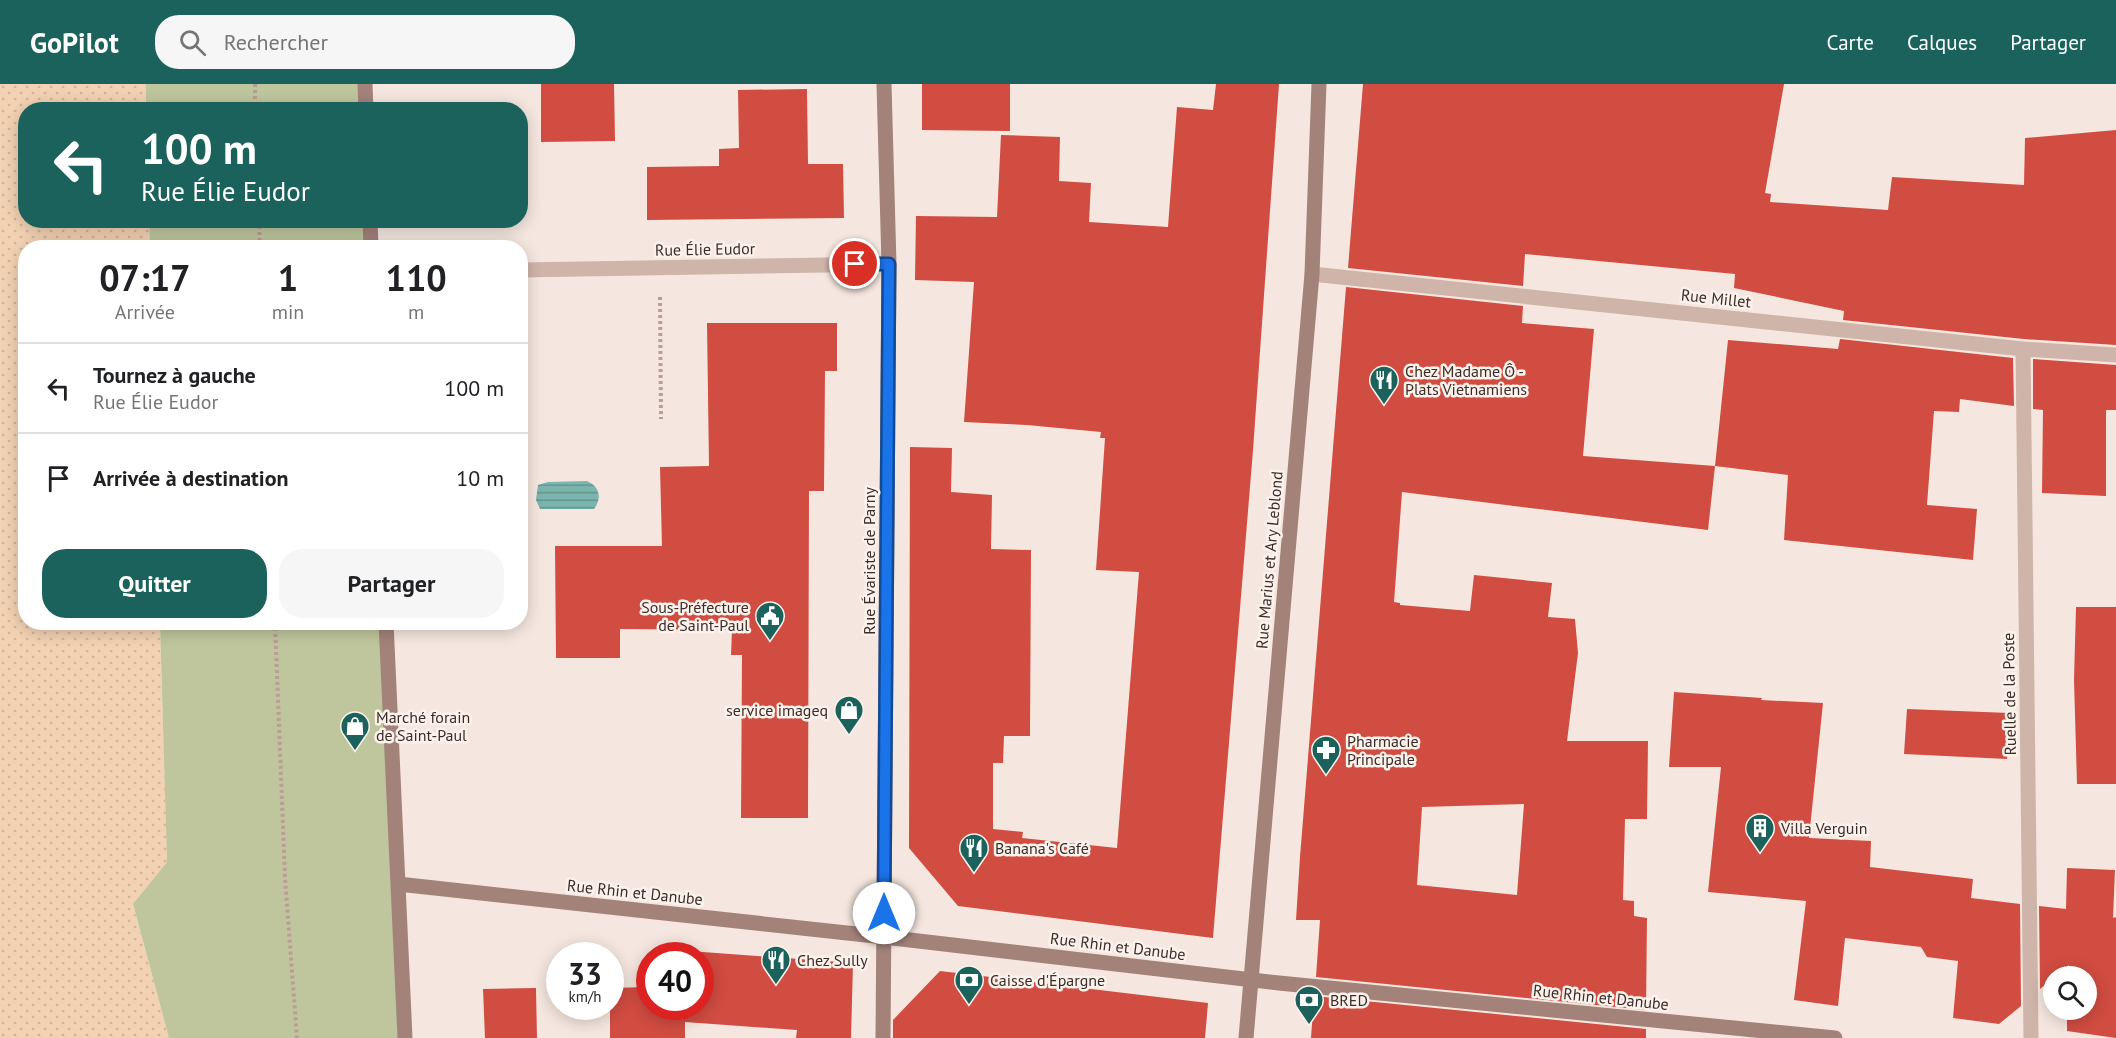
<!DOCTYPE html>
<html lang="fr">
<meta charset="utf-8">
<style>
body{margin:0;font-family:"PT Sans",sans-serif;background:#f6f6f6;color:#202124;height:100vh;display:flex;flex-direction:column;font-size:22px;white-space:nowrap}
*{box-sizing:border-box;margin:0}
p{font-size:20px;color:#757577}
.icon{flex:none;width:33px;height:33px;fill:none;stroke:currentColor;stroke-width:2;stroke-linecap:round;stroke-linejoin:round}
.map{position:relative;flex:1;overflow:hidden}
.drawer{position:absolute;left:18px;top:156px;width:510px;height:390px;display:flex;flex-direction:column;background:#fff;border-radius:24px;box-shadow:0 3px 15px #0003}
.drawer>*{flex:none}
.top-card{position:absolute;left:18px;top:18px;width:510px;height:126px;border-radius:24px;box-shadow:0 3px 15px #0003;background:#1a625b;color:#fff;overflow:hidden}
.fabs{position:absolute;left:2043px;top:882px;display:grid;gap:12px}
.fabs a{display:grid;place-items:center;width:54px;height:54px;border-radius:50%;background:#fff;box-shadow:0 3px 15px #0003;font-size:30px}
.speed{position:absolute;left:546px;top:858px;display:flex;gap:12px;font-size:30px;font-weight:700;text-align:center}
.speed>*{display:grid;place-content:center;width:78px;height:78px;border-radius:50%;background:#fff;box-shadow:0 3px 15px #0003;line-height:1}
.speed small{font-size:15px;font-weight:400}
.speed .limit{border:9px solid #d22;background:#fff;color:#111}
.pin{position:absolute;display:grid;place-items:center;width:51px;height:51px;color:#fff;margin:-26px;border:3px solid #fff;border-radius:50%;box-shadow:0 2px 6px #0007}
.me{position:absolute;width:66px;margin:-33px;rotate:0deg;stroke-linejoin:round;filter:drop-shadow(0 0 4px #0008)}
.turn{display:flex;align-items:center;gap:21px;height:126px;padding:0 24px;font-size:27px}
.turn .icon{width:78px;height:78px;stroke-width:2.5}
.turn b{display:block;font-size:42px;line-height:51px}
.eta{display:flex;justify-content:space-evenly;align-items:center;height:102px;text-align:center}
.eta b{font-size:36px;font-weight:700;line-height:42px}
.button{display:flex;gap:12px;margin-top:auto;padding:12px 24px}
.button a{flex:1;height:69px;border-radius:24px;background:#1a625b;color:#fff;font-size:24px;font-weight:700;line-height:69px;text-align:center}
.button a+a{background:#f6f6f6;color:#202124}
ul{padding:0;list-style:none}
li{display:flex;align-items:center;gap:18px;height:90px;padding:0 24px;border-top:2px solid #e0e0e0}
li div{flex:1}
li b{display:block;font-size:22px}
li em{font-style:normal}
header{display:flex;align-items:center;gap:36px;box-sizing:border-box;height:84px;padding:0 30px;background:#1a625b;color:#fff}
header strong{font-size:28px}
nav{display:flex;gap:33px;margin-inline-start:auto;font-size:21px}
.search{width:420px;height:54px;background:#f6f6f6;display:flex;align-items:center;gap:15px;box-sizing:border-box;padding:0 21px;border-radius:24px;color:#757577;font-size:22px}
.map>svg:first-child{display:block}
</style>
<header>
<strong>GoPilot</strong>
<div class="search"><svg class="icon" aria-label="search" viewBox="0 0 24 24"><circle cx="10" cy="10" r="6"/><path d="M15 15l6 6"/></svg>Rechercher</div>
<nav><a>Carte</a><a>Calques</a><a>Partager</a></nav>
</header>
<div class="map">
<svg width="2116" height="954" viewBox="0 0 2116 954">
<defs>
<pattern id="sand-dots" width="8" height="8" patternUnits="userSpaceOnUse" patternTransform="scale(1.5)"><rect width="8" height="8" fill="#f3d2b3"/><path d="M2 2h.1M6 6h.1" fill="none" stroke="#d1b49a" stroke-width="1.8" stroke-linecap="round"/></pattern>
<pattern id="water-rules" width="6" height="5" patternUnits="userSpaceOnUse" patternTransform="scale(1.5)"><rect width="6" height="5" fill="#7ab5ae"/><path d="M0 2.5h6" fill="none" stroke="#65938e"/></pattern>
</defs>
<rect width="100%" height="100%" fill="#f5e7df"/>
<path fill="url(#sand-dots)" d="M 0,0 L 146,0 L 146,25 L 26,26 L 26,136 L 149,137 L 150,163 L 26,164 L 26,538 L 160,539 L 167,778 L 133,821 L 169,954 L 0,954 Z"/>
<path fill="#bfc69d" d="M 146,0 L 365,0 L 366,25 L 146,25 Z
M 149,137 L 370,137 L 371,163 L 150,163 Z
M 160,539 L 386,539 L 405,954 L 169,954 L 133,820 L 167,778 Z"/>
<path fill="url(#water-rules)" d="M 587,397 C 600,403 602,414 594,425 L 540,425 L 536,416 L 538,401 L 548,398 Z"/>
<path fill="#d14c41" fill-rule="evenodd" d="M 541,0 L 614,0 L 615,57 L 541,58 Z
M 922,0 L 1010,0 L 1010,47 L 922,46 Z
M 1216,0 L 1279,0 L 1253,366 L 1213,854 L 958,822 L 909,764 L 910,363 L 952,364 L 951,408 L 992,411 L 991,465 L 1031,466 L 1030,652 L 1004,652 L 1003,679 L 993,679 L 993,745 L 1023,748 L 1022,754 L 1117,764 L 1139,488 L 1096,486 L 1105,354 L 1100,354 L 1101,348 L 1027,341 L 964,338 L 974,198 L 915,196 L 916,132 L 997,133 L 1001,51 L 1060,53 L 1059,97 L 1091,99 L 1089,138 L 1168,143 L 1177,23 L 1213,26 Z
M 1363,0 L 1784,0 L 1765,109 L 1771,110 L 1770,118 L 1888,126 L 1892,93 L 2024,101 L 2025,54 L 2116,46 L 2116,261 L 2024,255 L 1843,236 L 1844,227 L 1734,204 L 1735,190 L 1525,170 L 1523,202 L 1348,184 Z
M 807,5 L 808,80 L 843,80 L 844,134 L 647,136 L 647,83 L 719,82 L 719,65 L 739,64 L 738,6 Z
M 1346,203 L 1523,222 L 1522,239 L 1594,245 L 1583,372 L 1715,382 L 1708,446 L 1402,408 L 1394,518 L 1400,519 L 1400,521 L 1470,527 L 1474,491 L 1552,499 L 1548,533 L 1575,535 L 1578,569 L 1567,657 L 1648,657 L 1647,735 L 1625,735 L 1623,816 L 1634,817 L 1634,832 L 1647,834 L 1646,926 L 1316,893 L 1320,836 L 1296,836 L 1300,773 ZM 1524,720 L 1517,811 L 1417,801 L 1422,723 Z
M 707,239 L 837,239 L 837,287 L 825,287 L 824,407 L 809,407 L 808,734 L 741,734 L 742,571 L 731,571 L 732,546 L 620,545 L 620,574 L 556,574 L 555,462 L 662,462 L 660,383 L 709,382 Z
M 1840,255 L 2013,274 L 2014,322 L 1960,315 L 1959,328 L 1934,327 L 1927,421 L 1977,425 L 1973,476 L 1784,456 L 1788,391 L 1715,382 L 1728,256 L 1838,265 Z
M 2033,275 L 2116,281 L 2116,326 L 2106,326 L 2106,412 L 2042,409 L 2043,326 L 2033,325 Z
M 2076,523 L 2116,523 L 2116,700 L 2077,700 L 2074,596 Z
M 1674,608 L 1762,614 L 1761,616 L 1823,619 L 1809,754 L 1871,757 L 1870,783 L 1973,795 L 1971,814 L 2020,820 L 2021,922 L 1999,940 L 1953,934 L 1958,877 L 1927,873 L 1921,863 L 1845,854 L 1838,922 L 1794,916 L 1806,817 L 1708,808 L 1721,683 L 1669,683 Z
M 1907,625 L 2009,629 L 2007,675 L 1904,670 Z
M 2067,784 L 2115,786 L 2113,834 L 2116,833 L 2116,954 L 2067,947 L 2067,926 L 2086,926 L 2086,892 L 2069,892 L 2069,881 L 2040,905 L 2039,822 L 2066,825 Z
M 689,867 L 853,879 L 851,954 L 796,954 L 797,946 L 685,938 L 685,954 L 610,954 L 610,904 L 650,903 L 650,922 L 700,922 L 700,872 L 689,872 Z
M 940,887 L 1208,919 L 1205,954 L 893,954 L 893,936 Z
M 536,904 L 537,954 L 485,954 L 483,905 Z
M 1314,912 L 1646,945 L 1646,954 L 1311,954 Z"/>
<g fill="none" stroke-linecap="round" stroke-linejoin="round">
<path stroke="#bb9d93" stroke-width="4" stroke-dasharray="3 3" stroke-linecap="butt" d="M 255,0 L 255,26
M 259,136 L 260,164
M 660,213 L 661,335
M 275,538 L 285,794 L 297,954"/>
<path stroke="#cfb4a9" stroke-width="15" d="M 520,186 L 889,180
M 1312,190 L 2023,265 L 2116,271
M 2023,265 L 2031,954"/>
<path stroke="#a3827a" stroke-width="15" d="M 365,0 L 366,26
M 370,136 L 371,164
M 386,538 L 405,954
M 398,800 L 884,853 L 1279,899 L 1835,954
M 883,954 L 889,180 L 884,0
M 1246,954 L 1312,190 L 1319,0"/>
</g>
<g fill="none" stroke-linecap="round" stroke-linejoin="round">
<g stroke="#114b97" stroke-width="15">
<path id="route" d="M 855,180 L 889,180 L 884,829"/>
</g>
<use href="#route" stroke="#1a73e8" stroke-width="10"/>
</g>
<defs>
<g id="restaurant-pin" transform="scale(1.5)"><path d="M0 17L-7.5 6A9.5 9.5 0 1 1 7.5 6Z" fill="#1a625b" stroke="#fcf2ec"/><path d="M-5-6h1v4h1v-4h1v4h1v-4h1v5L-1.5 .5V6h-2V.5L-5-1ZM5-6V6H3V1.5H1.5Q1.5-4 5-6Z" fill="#fff"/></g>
<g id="civic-pin" transform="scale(1.5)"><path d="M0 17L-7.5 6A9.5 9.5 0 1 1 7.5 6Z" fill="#1a625b" stroke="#fcf2ec"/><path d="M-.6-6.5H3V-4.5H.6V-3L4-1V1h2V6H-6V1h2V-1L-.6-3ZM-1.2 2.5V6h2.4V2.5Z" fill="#fff"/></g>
<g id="shop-pin" transform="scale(1.5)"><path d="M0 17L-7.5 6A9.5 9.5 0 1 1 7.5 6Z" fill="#1a625b" stroke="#fcf2ec"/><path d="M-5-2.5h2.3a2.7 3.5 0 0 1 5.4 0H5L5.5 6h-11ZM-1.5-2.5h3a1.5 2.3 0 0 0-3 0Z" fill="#fff"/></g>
<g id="pharmacy-pin" transform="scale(1.5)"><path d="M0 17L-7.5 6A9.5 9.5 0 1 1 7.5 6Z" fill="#1a625b" stroke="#fcf2ec"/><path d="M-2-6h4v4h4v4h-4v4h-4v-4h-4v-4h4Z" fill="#fff"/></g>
<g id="building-pin" transform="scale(1.5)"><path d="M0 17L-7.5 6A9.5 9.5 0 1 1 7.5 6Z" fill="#1a625b" stroke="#fcf2ec"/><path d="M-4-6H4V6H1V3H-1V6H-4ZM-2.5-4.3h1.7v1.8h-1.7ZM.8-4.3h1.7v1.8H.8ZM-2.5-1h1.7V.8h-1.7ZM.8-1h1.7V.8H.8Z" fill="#fff"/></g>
<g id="bank-pin" transform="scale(1.5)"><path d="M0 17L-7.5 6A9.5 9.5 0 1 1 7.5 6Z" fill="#1a625b" stroke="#fcf2ec"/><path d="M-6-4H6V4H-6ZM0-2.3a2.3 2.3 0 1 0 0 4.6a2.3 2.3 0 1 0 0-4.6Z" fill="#fff"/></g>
</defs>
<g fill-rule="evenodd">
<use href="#restaurant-pin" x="1384" y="296"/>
<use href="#civic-pin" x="770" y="532"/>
<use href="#shop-pin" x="849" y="626"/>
<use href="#shop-pin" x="355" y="642"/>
<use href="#pharmacy-pin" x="1326" y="666"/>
<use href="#building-pin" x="1760" y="744"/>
<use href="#restaurant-pin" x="974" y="764"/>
<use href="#restaurant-pin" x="776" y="876"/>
<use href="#bank-pin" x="969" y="896"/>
<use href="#bank-pin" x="1309" y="916"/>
</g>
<g text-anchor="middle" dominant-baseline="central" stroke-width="5" stroke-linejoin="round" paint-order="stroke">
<g font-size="16" fill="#3c2c29" stroke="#fcf2ec">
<text transform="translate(705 165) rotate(-1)">Rue Élie Eudor</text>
<text transform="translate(1716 214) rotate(6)">Rue Millet</text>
<text transform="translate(1269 476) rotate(-85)">Rue Marius et Ary Leblond</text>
<text transform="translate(869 477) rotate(-90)">Rue Évariste de Parny</text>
<text transform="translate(2009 610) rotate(-91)">Ruelle de la Poste</text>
<text transform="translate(635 808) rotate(6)">Rue Rhin et Danube</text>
<text transform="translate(1118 862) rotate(7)">Rue Rhin et Danube</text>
<text transform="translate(1601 913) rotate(6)">Rue Rhin et Danube</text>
</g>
<g font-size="16" fill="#3c2c29" stroke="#fcf2ec" text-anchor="start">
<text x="1405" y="287">Chez Madame Ô -<tspan x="1405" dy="18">Plats Vietnamiens</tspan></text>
<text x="749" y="523" text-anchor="end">Sous-Préfecture<tspan x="749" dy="18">de Saint-Paul</tspan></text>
<text x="828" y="626" text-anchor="end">service imageq</text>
<text x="376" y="633">Marché forain<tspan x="376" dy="18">de Saint-Paul</tspan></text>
<text x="1347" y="657">Pharmacie<tspan x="1347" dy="18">Principale</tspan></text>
<text x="1781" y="744">Villa Verguin</text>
<text x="995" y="764">Banana's Café</text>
<text x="797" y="876">Chez Sully</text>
<text x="990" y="896">Caisse d'Épargne</text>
<text x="1330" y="916">BRED</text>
</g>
</g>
</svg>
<div class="fabs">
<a><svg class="icon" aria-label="search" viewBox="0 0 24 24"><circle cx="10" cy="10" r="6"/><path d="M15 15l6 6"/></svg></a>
</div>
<div class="speed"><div>33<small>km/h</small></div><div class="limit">40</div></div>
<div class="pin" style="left:855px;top:180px;background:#d93025"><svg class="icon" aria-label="arrive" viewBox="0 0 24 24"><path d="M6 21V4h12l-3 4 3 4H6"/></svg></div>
<svg class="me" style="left:884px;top:829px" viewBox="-20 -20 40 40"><circle r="19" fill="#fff"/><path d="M0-13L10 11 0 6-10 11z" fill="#1a73e8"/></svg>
<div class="top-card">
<div class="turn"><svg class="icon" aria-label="left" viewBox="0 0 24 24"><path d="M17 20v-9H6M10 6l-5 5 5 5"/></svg><div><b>100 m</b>Rue Élie Eudor</div></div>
</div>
<section class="drawer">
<div class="eta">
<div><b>07:17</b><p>Arrivée</p></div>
<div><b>1</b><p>min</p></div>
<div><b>110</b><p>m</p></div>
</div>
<ul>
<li><svg class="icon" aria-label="left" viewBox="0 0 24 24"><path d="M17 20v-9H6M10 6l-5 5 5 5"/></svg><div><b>Tournez à gauche</b><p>Rue Élie Eudor</p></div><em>100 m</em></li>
<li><svg class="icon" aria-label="arrive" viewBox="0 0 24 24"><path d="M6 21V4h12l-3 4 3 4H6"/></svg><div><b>Arrivée à destination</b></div><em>10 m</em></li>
</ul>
<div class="button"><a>Quitter</a><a>Partager</a></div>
</section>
</div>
